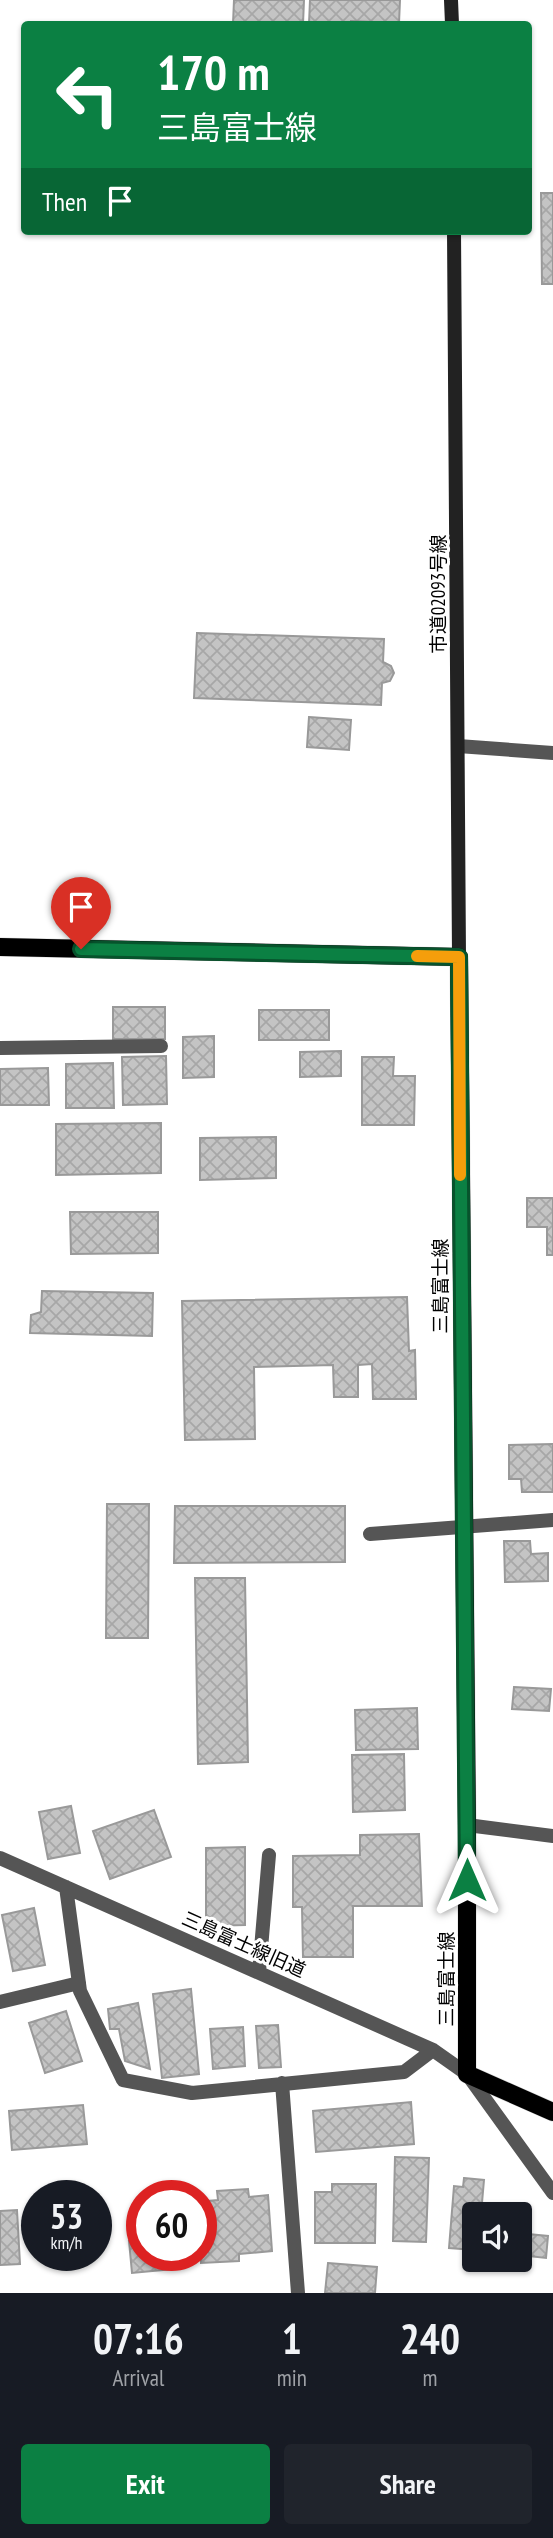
<!DOCTYPE html>
<meta charset="utf-8">
<style>
body{margin:0;font-family:"PT Sans Narrow","Noto Sans JP",sans-serif;background:#20242c;color:#f1f3f6;height:100vh;display:flex;flex-direction:column;font-size:26px;white-space:nowrap}
*{box-sizing:border-box;margin:0}
p{font-size:23px;color:#9ea1a6}
.icon{flex:none;width:38px;height:38px;fill:none;stroke:currentColor;stroke-width:2;stroke-linecap:round;stroke-linejoin:round}
.map{position:relative;height:2293px;overflow:hidden}
.side{display:flex;flex-direction:column;background:#171b24;flex:1}
.side>*{flex:none}
.hud{position:absolute;left:21px;top:21px;width:511px;height:214px;border-radius:7px;box-shadow:0 2px 5px #0004;background:#0b8043;color:#fff;overflow:hidden}
.buttons{position:absolute;left:462px;top:2202px;display:grid;gap:14px}
.buttons a{display:grid;place-items:center;width:70px;height:70px;border-radius:7px;background:#171b24;box-shadow:0 2px 5px #0004;font-size:35px}
.speed{position:absolute;left:21px;top:2180px;display:flex;gap:14px;font-size:35px;font-weight:700;text-align:center}
.speed>*{display:grid;place-content:center;width:91px;height:91px;border-radius:50%;background:#171b24;box-shadow:0 2px 5px #0004;line-height:1}
.speed small{font-size:18px;font-weight:400}
.speed .limit{border:10px solid #d22;background:#fff;color:#111}
.pin{position:absolute;display:grid;place-items:center;width:60px;height:60px;color:#fff;margin:-72px -30px;border-radius:50% 50% 50% 0;rotate:-45deg;box-shadow:0 0 7px #0007}
.pin .icon{rotate:45deg}
.me{position:absolute;width:77px;margin:-38px;rotate:0deg;stroke-linejoin:round;filter:drop-shadow(0 0 5px #0008)}
.turn{display:flex;align-items:center;gap:24px;height:147px;padding:0 21px;font-size:32px}
.turn .icon{width:91px;height:91px;stroke-width:2.5}
.turn b{display:block;font-size:49px;line-height:60px}
.then{display:flex;align-items:center;height:66px;padding:0 21px;background:#0003;gap:14px;font-size:26px}
.eta{display:flex;justify-content:space-evenly;align-items:center;height:119px;text-align:center}
.eta b{font-size:42px;font-weight:600;line-height:49px}
.action{display:flex;gap:14px;margin-top:auto;padding:14px 21px}
.action a{flex:1;height:80px;border-radius:7px;background:#0b8043;color:#fff;font-size:28px;font-weight:600;line-height:80px;text-align:center}
.action a+a{background:#20242c;color:#f1f3f6}
.map>svg:first-child{display:block}
</style>
<div class="map">
<svg width="553" height="2293" viewBox="0 0 553 2293">
<defs>
<pattern id="building-cross-hatch" width="8" height="8" patternUnits="userSpaceOnUse" patternTransform="scale(1.75)"><rect width="8" height="8" fill="#c4c4c4"/><path d="M0 0l8 8M0 8l8-8" fill="none" stroke="#a7a7a7"/></pattern>
</defs>
<rect width="100%" height="100%" fill="#fff"/>
<path fill="url(#building-cross-hatch)" stroke="#999" stroke-width="2" d="M 234,0 L 304,0 L 303,24 L 233,24 Z
M 310,0 L 400,0 L 399,23 L 351,21 L 351,24 L 309,24 Z
M 541,193 L 553,193 L 553,284 L 542,284 Z
M 197,633 L 384,639 L 383,662 L 391,666 L 394,673 L 390,681 L 382,683 L 381,705 L 194,698 Z
M 309,717 L 351,720 L 349,750 L 307,747 Z
M 113,1007 L 165,1007 L 165,1039 L 113,1039 Z
M 259,1010 L 329,1010 L 329,1040 L 259,1040 Z
M 214,1036 L 214,1077 L 183,1078 L 183,1037 Z
M 341,1051 L 341,1076 L 300,1077 L 300,1052 Z
M 166,1056 L 167,1104 L 123,1105 L 122,1057 Z
M 362,1057 L 394,1057 L 393,1076 L 415,1076 L 414,1125 L 362,1125 Z
M 113,1063 L 114,1108 L 66,1108 L 66,1064 Z
M 48,1068 L 49,1105 L 0,1105 L 0,1069 Z
M 161,1123 L 161,1173 L 56,1175 L 56,1124 Z
M 276,1137 L 276,1178 L 200,1180 L 200,1138 Z
M 527,1198 L 553,1198 L 553,1255 L 547,1255 L 547,1227 L 527,1227 Z
M 70,1212 L 158,1212 L 158,1253 L 71,1254 Z
M 42,1291 L 153,1293 L 152,1336 L 30,1333 L 31,1315 L 41,1312 Z
M 407,1297 L 409,1351 L 415,1350 L 416,1399 L 373,1399 L 372,1364 L 358,1365 L 358,1397 L 334,1397 L 333,1365 L 254,1367 L 255,1439 L 185,1440 L 182,1301 Z
M 553,1444 L 553,1492 L 522,1492 L 521,1479 L 509,1479 L 509,1445 Z
M 107,1504 L 149,1504 L 148,1638 L 106,1638 Z
M 175,1506 L 345,1506 L 345,1562 L 174,1563 Z
M 504,1541 L 530,1541 L 531,1554 L 548,1553 L 548,1581 L 505,1582 Z
M 195,1578 L 245,1578 L 248,1762 L 198,1764 Z
M 514,1687 L 551,1689 L 549,1711 L 512,1709 Z
M 417,1708 L 418,1749 L 356,1750 L 355,1710 Z
M 404,1754 L 405,1810 L 353,1812 L 352,1755 Z
M 71,1806 L 80,1853 L 48,1859 L 39,1812 Z
M 154,1810 L 171,1857 L 110,1879 L 93,1831 Z
M 419,1834 L 422,1906 L 353,1906 L 353,1957 L 303,1957 L 302,1907 L 293,1907 L 293,1856 L 360,1855 L 360,1835 Z
M 245,1847 L 245,1925 L 206,1926 L 206,1848 Z
M 34,1908 L 45,1965 L 13,1971 L 2,1915 Z
M 191,1989 L 199,2074 L 162,2078 L 153,1994 Z
M 138,2003 L 150,2069 L 125,2061 L 119,2029 L 110,2029 L 108,2009 Z
M 66,2011 L 82,2061 L 45,2073 L 29,2023 Z
M 278,2025 L 281,2067 L 259,2068 L 256,2026 Z
M 243,2027 L 245,2066 L 213,2069 L 210,2029 Z
M 411,2102 L 414,2144 L 316,2152 L 313,2111 Z
M 83,2105 L 87,2144 L 12,2150 L 9,2111 Z
M 395,2157 L 429,2158 L 426,2242 L 393,2241 Z
M 464,2178 L 484,2180 L 481,2214 L 474,2214 L 474,2250 L 449,2248 L 454,2186 L 463,2187 Z
M 332,2184 L 376,2184 L 375,2243 L 315,2243 L 315,2192 L 332,2192 Z
M 248,2189 L 249,2197 L 268,2195 L 272,2251 L 239,2254 L 239,2261 L 201,2263 L 201,2213 L 209,2212 L 208,2201 L 218,2200 L 217,2191 Z
M 17,2210 L 20,2264 L 0,2265 L 0,2211 Z
M 520,2220 L 529,2221 L 528,2234 L 548,2236 L 546,2258 L 520,2255 Z
M 142,2240 L 142,2256 L 172,2256 L 173,2269 L 132,2273 L 129,2241 Z
M 328,2263 L 377,2267 L 375,2293 L 325,2293 Z"/>
<g fill="none" stroke-linecap="round" stroke-linejoin="round">
<g stroke="#dbdbdb" stroke-width="19">
<path id="primary" d="M 0,947 L 459,957 L 467,1825 L 467,2074 L 553,2112"/>
</g>
<path stroke="#555" stroke-width="14" d="M 458,746 L 553,753
M 0,1048 L 161,1046
M 370,1534 L 553,1520
M 467,1825 L 553,1836
M 0,1858 L 433,2050 L 467,2074 L 553,2193
M 66,1887 L 80,1991 L 123,2080 L 192,2093 L 404,2072 L 433,2050
M 259,1972 L 269,1855
M 0,2002 L 79,1983
M 282,2083 L 298,2293"/>
<path stroke="#222" stroke-width="14" d="M 451,0 L 452,24
M 454,231 L 459,957"/>
<use href="#primary" stroke="#000" stroke-width="18"/>
</g>
<g fill="none" stroke-linecap="round" stroke-linejoin="round">
<g stroke="#07532c" stroke-width="18">
<path id="route" d="M 81,949 L 459,957 L 467,1880"/>
</g>
<use href="#route" stroke="#0b8043" stroke-width="12"/>
<path stroke="#f59e0b" stroke-width="12" d="M 417,956 L 459,957 L 460,1175"/>
</g>
<g text-anchor="middle" dominant-baseline="central" stroke-width="6" stroke-linejoin="round" paint-order="stroke">
<g font-size="19" fill="#000" stroke="#fff">
<text transform="translate(438 594) rotate(-90)">市道02093号線</text>
<text transform="translate(440 1286) rotate(-90)">三島富士線</text>
<text transform="translate(244 1944) rotate(24)">三島富士線旧道</text>
<text transform="translate(446 1979) rotate(-90)">三島富士線</text>
</g>
</g>
</svg>
<div class="buttons">
<a><svg class="icon" aria-label="sound" viewBox="0 0 24 24"><path d="M4 9h4l5-4v14l-5-4H4zM17 9q2 3 0 6"/></svg></a>
</div>
<div class="speed"><div>53<small>km/h</small></div><div class="limit">60</div></div>
<div class="pin" style="left:81px;top:949px;background:#d93025"><svg class="icon" aria-label="arrive" viewBox="0 0 24 24"><path d="M6 21V4h12l-3 4 3 4H6"/></svg></div>
<svg class="me" style="left:467px;top:1880px" viewBox="-20 -20 40 40"><path d="M0-17L14 15 0 8-14 15z" fill="#0b8043" stroke="#fff" stroke-width="4"/></svg>
<div class="hud">
<div class="turn"><svg class="icon" aria-label="left" viewBox="0 0 24 24"><path d="M17 20v-9H6M10 6l-5 5 5 5"/></svg><div><b>170 m</b>三島富士線</div></div>
<div class="then">Then<svg class="icon" aria-label="arrive" viewBox="0 0 24 24"><path d="M6 21V4h12l-3 4 3 4H6"/></svg></div>
</div>
</div>
<section class="side">
<div class="eta">
<div><b>07:16</b><p>Arrival</p></div>
<div><b>1</b><p>min</p></div>
<div><b>240</b><p>m</p></div>
</div>
<div class="action"><a>Exit</a><a>Share</a></div>
</section>
